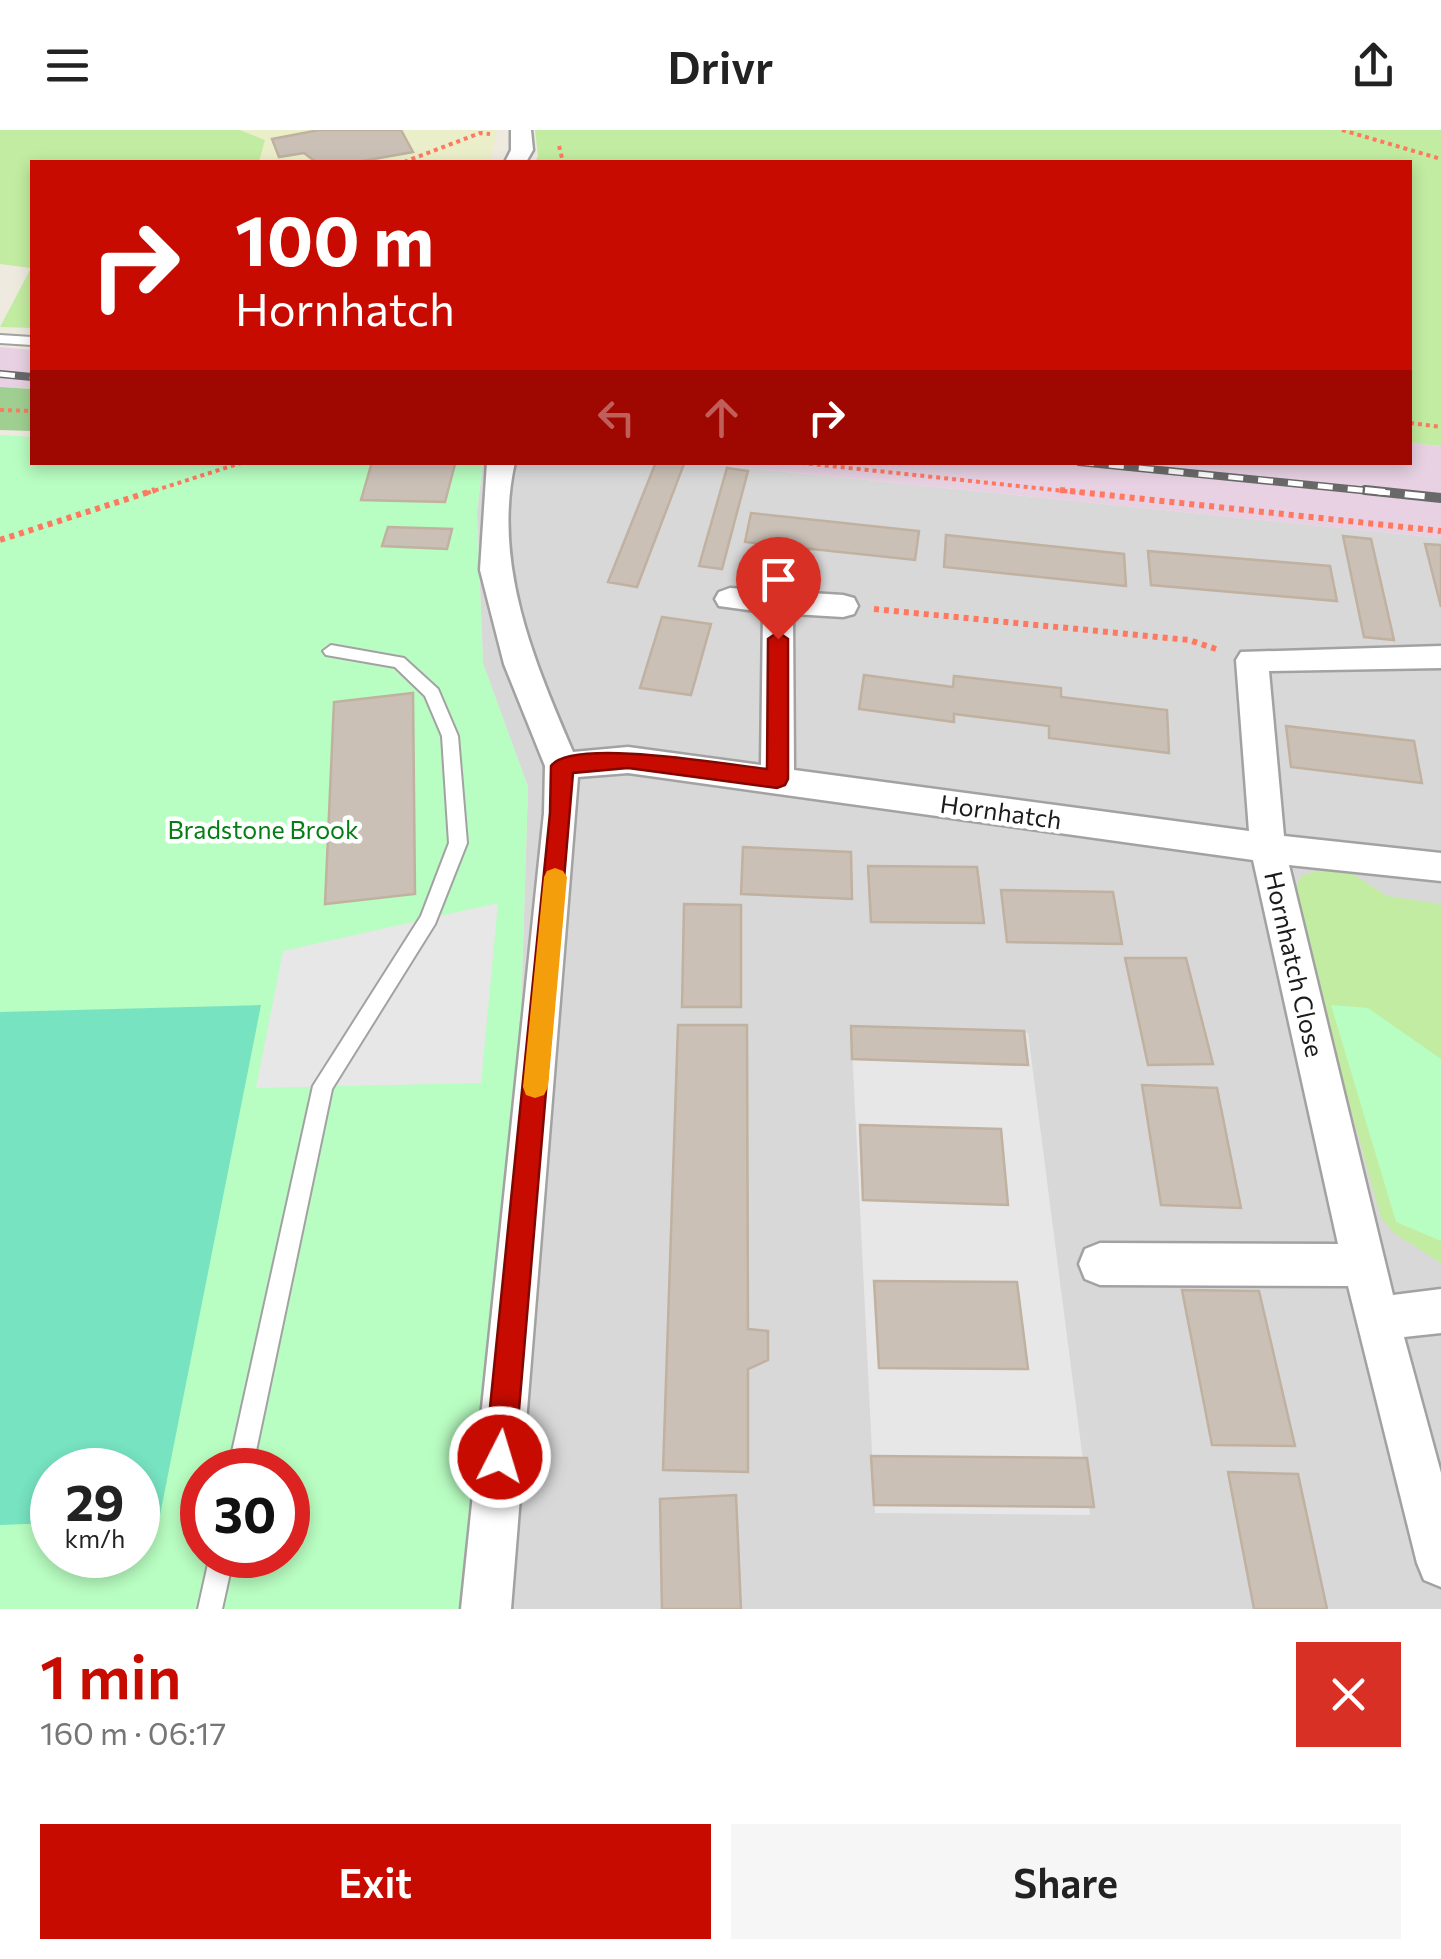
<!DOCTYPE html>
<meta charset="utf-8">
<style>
body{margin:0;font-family:Commissioner,sans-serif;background:#f6f6f6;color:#222;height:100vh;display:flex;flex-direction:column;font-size:38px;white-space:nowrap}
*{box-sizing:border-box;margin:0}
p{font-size:32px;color:#767676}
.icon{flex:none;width:55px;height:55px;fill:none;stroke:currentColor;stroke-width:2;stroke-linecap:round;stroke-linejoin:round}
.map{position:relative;height:1479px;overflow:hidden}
.panel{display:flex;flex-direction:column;background:#fff;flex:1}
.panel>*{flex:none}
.top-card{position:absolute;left:30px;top:30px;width:1382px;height:305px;border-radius:0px;box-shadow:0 5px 15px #0003;background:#c70b00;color:#fff;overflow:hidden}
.speed{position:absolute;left:30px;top:1318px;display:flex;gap:20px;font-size:50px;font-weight:700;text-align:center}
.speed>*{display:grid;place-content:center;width:130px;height:130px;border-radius:50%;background:#fff;box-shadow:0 5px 15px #0003;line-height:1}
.speed small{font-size:25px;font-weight:400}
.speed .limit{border:15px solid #d22;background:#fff;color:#111}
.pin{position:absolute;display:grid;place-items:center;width:85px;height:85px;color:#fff;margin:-102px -42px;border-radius:50% 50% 50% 0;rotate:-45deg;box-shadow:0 0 10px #0007}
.pin .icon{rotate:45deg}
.me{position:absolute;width:110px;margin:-55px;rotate:5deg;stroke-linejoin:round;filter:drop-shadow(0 0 8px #0008)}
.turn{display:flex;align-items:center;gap:35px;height:210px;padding:0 40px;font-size:45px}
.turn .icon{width:130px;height:130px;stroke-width:2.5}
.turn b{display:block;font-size:70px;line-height:85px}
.lanes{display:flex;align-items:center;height:95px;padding:0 40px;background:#0003;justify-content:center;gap:50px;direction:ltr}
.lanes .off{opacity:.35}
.round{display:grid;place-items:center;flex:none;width:105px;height:105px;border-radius:0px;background:#f6f6f6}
.summary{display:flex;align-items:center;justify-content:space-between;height:170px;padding:0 40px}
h1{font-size:60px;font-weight:600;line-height:75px;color:#c70b00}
.action{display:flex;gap:20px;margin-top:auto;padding:20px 40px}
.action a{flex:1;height:115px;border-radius:0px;background:#c70b00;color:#fff;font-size:40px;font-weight:600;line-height:115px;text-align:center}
.action a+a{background:#f6f6f6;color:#222}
header{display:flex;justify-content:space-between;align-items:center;height:130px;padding:0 40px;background:#fff;font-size:45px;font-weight:600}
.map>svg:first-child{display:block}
</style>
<header><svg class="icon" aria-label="menu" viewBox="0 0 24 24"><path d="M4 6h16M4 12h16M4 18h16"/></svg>Drivr<svg class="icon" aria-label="share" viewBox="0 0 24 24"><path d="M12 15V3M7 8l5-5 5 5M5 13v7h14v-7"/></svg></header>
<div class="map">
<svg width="1441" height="1479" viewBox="0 0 1441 1479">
<rect width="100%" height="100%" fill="#eeeae0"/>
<path fill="#d9d8d8" d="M 483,333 L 698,333 L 1441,408 L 1441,1479 L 465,1479 L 520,916 L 528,657 L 483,534 L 477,382 Z"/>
<path fill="#e7d1e2" d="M 0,217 L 32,220 L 32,259 L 0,257 Z
M 1410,313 L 1441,316 L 1441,408 L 698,333 L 1410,332 Z"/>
<path fill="#eaefc9" d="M 240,0 L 497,0 L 491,32 L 259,32 L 265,10 Z"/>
<path fill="#c2eca1" d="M 0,0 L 240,0 L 265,10 L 259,32 L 32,32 L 32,198 L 0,197 L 31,138 L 0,134 Z
M 535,0 L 1441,0 L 1441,316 L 1410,313 L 1410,32 L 535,32 L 538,26 Z
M 1321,740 L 1353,744 L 1387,766 L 1441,774 L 1441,1133 L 1394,1103 L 1381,1088 L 1292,765 L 1301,746 Z"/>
<path fill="#a0d091" d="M 0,257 L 32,259 L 32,301 L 0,300 Z"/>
<path fill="#b8fdc1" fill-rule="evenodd" d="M 0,305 L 32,307 L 32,332 L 483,333 L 477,382 L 483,533 L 528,657 L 520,916 L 465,1479 L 0,1479 ZM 52,1340 L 138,1340 L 138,1425 L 52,1425 ZM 202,1340 L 288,1340 L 288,1425 L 202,1425 Z
M 1331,875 L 1368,878 L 1441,929 L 1441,1111 L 1396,1092 Z"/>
<path fill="#77e3c0" d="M 261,875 L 159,1390 L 138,1391 L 138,1340 L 52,1340 L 52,1393 L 0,1395 L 0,882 Z"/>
<path fill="#e7e7e7" d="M 498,773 L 481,953 L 256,958 L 283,821 Z
M 851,896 L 1028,903 L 1090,1385 L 875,1383 Z"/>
<path fill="#cac0b6" stroke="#c0b1a1" stroke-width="2.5" d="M 319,0 L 401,0 L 413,22 L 357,32 L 316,32 L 304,23 L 279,27 L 272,9 Z
M 372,332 L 455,334 L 445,372 L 361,370 Z
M 656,332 L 684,334 L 637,457 L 608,452 Z
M 727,338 L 748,341 L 722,439 L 699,436 Z
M 751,383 L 919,401 L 915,430 L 745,412 Z
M 388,397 L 452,399 L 447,419 L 382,416 Z
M 946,405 L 1124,424 L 1126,456 L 944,437 Z
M 1343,406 L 1371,409 L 1394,510 L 1364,507 Z
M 1425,414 L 1441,415 L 1441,477 Z
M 1148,421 L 1330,436 L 1337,471 L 1151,455 Z
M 662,487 L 711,494 L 691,565 L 640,558 Z
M 864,545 L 953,557 L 954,546 L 1061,558 L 1061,567 L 1167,580 L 1169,623 L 1049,608 L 1049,596 L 954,584 L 954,592 L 859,579 Z
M 413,563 L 415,764 L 325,774 L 334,572 Z
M 1286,596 L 1414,611 L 1422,653 L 1291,637 Z
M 743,717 L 851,722 L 852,769 L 741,764 Z
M 868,736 L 977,737 L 984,793 L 871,792 Z
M 1001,760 L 1113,762 L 1122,814 L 1007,812 Z
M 684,774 L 741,775 L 741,877 L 682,877 Z
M 1125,828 L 1186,828 L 1213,934 L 1148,935 Z
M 678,895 L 747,895 L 748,1199 L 768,1201 L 768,1230 L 748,1239 L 748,1342 L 663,1340 Z
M 851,896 L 1024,901 L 1028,935 L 852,929 Z
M 1142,955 L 1217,958 L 1241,1078 L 1161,1075 Z
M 860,995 L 1001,999 L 1008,1075 L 863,1070 Z
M 874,1151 L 1017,1152 L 1028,1239 L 879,1238 Z
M 1182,1160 L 1259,1161 L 1295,1316 L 1212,1315 Z
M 871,1326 L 1087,1328 L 1094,1377 L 874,1375 Z
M 1228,1342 L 1298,1344 L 1327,1479 L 1254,1479 Z
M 736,1365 L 741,1479 L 662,1479 L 660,1369 Z"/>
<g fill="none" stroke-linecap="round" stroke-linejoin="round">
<g stroke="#a2a2a2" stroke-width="4">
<path id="service" d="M 0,205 L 32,207 L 32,215 L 0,213 Z
M 331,515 L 404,528 L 438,559 L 458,606 L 467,713 L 435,794 L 332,959 L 252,1340 L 228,1340 L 313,956 L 421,786 L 449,713 L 442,606 L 425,566 L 395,537 L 326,525 L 323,521 Z
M 210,1425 L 234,1425 L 222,1479 L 198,1479 Z"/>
</g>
<g stroke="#a2a2a2" stroke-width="5">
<path id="minor" d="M 511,0 L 531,0 L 533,20 L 526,32 L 505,32 L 511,20 Z
M 487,332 L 515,332 C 492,433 534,531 573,622 L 628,617 L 761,635 L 763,482 L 719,476 L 715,469 L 719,462 L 730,458 L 843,465 L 854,468 L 858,476 L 854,484 L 843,487 L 793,484 L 794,640 L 1249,701 L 1236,530 L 1241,522 L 1441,516 L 1441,538 L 1269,541 L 1284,706 L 1441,723 L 1441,751 L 1289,735 L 1393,1165 L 1441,1159 L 1441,1203 L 1404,1207 L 1441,1343 L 1441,1457 L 1424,1450 L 1417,1433 L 1348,1156 L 1100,1155 L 1085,1149 L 1079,1134 L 1085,1119 L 1100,1113 L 1338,1114 L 1253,730 L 628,643 L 578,647 L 511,1479 L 461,1479 L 544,683 L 545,636 L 504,534 L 480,440 Z"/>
</g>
<path stroke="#ff7960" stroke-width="4" stroke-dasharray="4 4" stroke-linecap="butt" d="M 1342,0 L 1441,29
M 559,16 L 563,32
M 404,32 L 480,3 L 490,4
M 0,280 L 32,281
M 1410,293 L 1441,297
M 793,332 L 1083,363
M 147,363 L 244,332"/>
<path stroke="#ff7960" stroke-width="6" stroke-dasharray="5 5" stroke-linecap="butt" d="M 1060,360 L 1441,401
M 0,410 L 155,360
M 874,479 L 1189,510 L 1219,520"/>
<use href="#service" fill="#fff" fill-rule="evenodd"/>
<use href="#minor" fill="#fff" fill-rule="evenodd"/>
<g stroke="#696969" stroke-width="8">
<path id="rail-far1" d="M 0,244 L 32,247
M 1079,332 L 1390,363"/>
</g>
<g stroke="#696969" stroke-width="10">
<path id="rail" d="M 1365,360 L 1441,368"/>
</g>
<use href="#rail-far1" stroke="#fff" stroke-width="5" stroke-dasharray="15" stroke-linecap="butt"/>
<use href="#rail" stroke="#fff" stroke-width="6" stroke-dasharray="20" stroke-linecap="butt"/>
</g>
<path fill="#c70b00" stroke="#810700" stroke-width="2.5" d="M 778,502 L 788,509 L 788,649 L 785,655 L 777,658 L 628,638 L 573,643 L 515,1327 L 511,1338 L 500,1342 L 490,1338 L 485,1327 L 550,683 L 551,636 C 571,607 730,635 767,639 L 768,509 Z"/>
<path fill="#f59e0b" d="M 555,738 L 563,741 L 567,747 L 548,957 L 544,965 L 535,968 L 526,965 L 523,957 L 544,747 L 547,741 Z"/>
<g text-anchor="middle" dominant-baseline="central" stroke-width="9" stroke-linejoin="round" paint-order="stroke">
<g font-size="25" fill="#1b1b1b" stroke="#fff">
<text transform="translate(1001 681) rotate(8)">Hornhatch</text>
<text transform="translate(1295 834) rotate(77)">Hornhatch Close</text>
</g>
<g font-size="25" fill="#047e15" stroke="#fff">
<text x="263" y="699">Bradstone Brook</text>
</g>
</g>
</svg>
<div class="speed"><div>29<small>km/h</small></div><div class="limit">30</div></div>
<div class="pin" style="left:778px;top:509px;background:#d93025"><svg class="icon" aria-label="arrive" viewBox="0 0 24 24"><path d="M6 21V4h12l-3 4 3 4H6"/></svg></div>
<svg class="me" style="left:500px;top:1327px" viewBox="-20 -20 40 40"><circle r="17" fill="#c70b00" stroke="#fff" stroke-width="3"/><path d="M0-11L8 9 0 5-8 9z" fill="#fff"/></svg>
<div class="top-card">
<div class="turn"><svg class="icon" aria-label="right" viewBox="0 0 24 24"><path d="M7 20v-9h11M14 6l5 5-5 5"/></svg><div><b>100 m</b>Hornhatch</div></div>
<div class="lanes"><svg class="icon off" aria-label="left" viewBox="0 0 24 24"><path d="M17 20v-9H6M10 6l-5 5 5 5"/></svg><svg class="icon off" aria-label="ahead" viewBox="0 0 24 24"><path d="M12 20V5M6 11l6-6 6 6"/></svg><svg class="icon" aria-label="right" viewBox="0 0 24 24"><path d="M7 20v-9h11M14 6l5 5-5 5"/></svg></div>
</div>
</div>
<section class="panel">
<div class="summary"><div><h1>1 min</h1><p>160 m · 06:17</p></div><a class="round" style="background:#d93025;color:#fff"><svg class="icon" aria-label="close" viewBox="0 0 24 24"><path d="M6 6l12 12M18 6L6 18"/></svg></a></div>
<div class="action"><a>Exit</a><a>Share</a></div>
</section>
